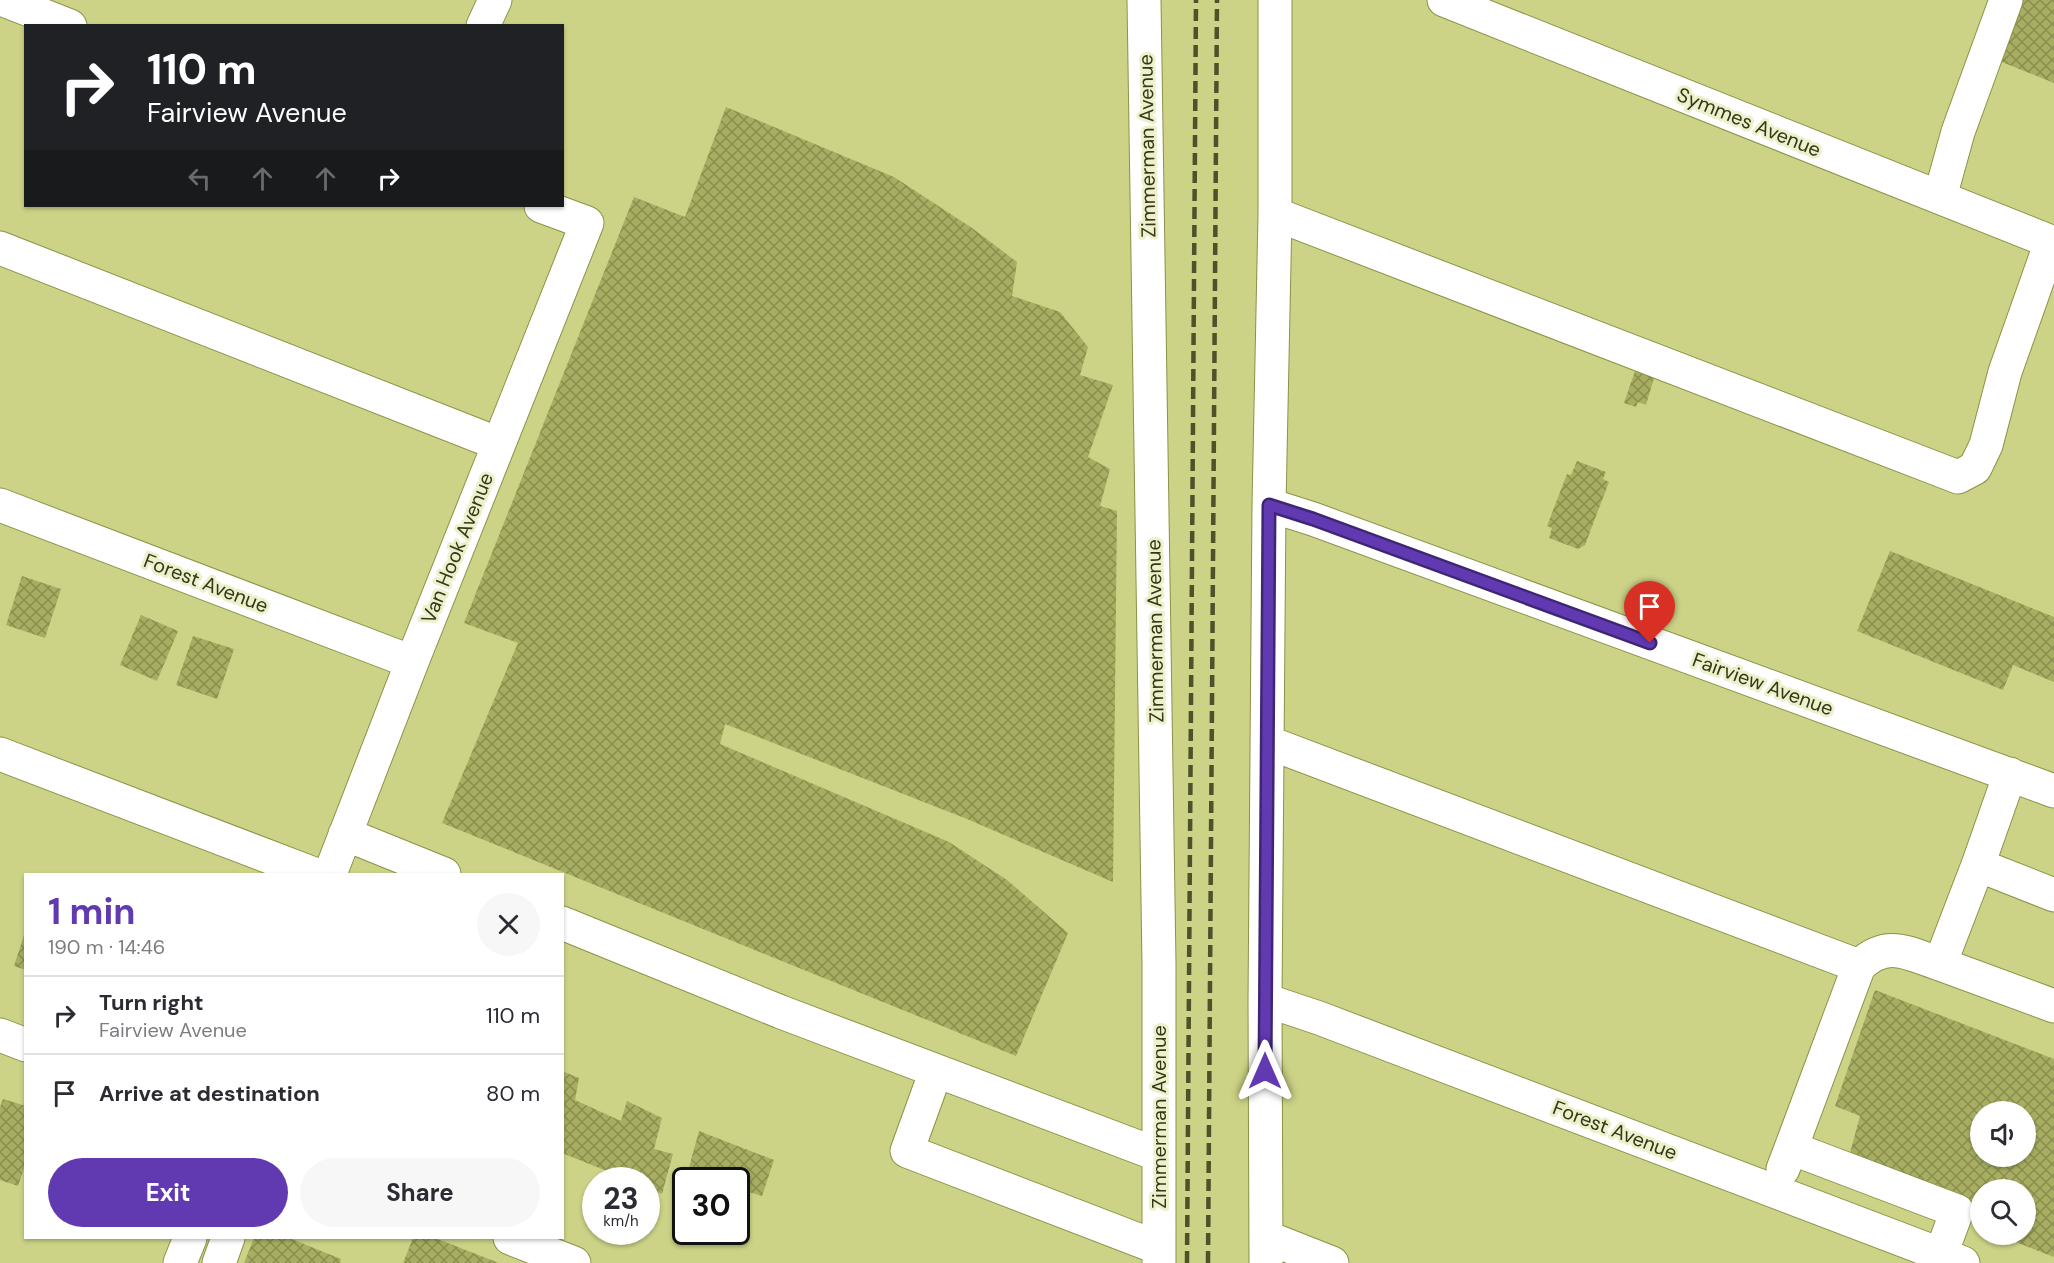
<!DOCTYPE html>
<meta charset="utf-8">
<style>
body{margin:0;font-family:"DM Sans",sans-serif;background:#f7f7f7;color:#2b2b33;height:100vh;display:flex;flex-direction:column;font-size:22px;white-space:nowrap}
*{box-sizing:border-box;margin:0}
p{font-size:20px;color:#7c7c81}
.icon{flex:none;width:33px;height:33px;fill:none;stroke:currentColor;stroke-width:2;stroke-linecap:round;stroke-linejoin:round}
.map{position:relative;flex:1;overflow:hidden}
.panel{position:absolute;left:24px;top:873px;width:540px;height:366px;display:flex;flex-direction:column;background:#fff;border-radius:0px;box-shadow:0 2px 4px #0004}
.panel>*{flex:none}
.guide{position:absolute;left:24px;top:24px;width:540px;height:183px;border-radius:0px;box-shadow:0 2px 4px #0004;background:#202124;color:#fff;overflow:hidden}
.fabs{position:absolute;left:1970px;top:1101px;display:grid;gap:12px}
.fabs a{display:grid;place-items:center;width:66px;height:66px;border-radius:50%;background:#fff;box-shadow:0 2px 4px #0004;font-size:30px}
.speed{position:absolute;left:582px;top:1167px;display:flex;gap:12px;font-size:30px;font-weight:700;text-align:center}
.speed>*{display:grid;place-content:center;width:78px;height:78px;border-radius:50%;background:#fff;box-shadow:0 2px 4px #0004;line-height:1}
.speed small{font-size:15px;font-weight:400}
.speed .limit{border:3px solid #111;border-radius:9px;background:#fff;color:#111}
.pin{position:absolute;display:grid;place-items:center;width:51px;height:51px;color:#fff;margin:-62px -26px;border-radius:50% 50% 50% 0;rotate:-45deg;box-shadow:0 0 6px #0007}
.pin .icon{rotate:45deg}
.me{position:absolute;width:66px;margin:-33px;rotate:0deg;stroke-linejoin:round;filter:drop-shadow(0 0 4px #0008)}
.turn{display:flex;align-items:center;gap:21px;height:126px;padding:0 24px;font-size:27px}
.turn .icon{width:78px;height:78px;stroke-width:2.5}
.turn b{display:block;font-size:42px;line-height:51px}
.lanes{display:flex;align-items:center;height:57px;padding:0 24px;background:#0003;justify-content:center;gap:30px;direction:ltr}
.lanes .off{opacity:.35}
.round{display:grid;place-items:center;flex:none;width:63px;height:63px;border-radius:32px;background:#f7f7f7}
.headline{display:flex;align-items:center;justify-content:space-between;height:102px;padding:0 24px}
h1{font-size:36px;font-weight:700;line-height:45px;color:#613ab2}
.action{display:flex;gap:12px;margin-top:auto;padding:12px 24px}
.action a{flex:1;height:69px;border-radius:36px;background:#613ab2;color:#fff;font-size:24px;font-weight:700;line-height:69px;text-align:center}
.action a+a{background:#f7f7f7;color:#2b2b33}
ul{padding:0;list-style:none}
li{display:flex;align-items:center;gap:18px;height:78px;padding:0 24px;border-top:2px solid #e1e1e2}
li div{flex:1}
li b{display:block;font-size:22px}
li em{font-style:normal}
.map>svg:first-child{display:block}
</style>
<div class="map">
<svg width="2054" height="1263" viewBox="0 0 2054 1263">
<defs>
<pattern id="building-cross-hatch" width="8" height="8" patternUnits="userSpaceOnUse" patternTransform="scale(1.5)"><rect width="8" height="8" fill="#a7ae61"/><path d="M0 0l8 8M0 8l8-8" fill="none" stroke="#898e4f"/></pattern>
</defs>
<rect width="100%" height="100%" fill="#ccd386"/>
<path fill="url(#building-cross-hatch)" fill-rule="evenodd" d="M 2021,0 L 2054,0 L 2054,83 L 1997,60 Z
M 726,107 L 894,177 L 972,228 L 1017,262 L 1012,296 L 1060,312 L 1088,347 L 1080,375 L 1113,385 L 1088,457 L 1110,469 L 1100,506 L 1117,511 L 1113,882 L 967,819 L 725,724 L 720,744 L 949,842 L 1007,880 L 1068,933 L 1016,1056 L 442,823 L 518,643 L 464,623 L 634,197 L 685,217 Z
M 1635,371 L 1654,378 L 1646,405 L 1638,402 L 1636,407 L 1624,403 Z
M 1577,461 L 1606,472 L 1603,479 L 1609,482 L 1585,545 L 1578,549 L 1549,538 L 1552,528 L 1547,526 L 1567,474 L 1571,475 Z
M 1890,551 L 2054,617 L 2054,682 L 2013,665 L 2003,690 L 1857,631 Z
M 22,576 L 61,589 L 45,638 L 6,625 Z
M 141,615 L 178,631 L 157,681 L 120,665 Z
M 193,636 L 234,649 L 217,699 L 176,685 Z
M 25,932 L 26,932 L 26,970 L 14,966 Z
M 1875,990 L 2054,1059 L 2054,1257 L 2008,1239 L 2010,1234 L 2025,1234 L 2025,1190 L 1980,1190 L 1980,1205 L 1850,1153 L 1860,1116 L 1835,1106 ZM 1980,1112 L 2025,1112 L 2025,1156 L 1980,1156 Z
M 562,1071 L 579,1078 L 575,1100 L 621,1121 L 627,1101 L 662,1118 L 654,1149 L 673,1154 L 662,1194 L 646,1188 L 646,1180 L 629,1180 L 562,1153 Z
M 3,1099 L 26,1106 L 26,1163 L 18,1186 L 0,1180 L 0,1107 Z
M 699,1131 L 774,1160 L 762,1196 L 736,1188 L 736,1180 L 716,1180 L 688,1171 Z
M 254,1238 L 289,1238 L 341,1259 L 340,1263 L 244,1263 Z
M 413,1238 L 435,1238 L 499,1263 L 403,1263 Z"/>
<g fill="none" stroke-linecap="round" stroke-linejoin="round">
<g stroke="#8c9246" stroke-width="35">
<path id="minor" d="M 4,0 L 70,26
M 1144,0 L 1159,964 L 1159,1263
M 1444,0 L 2054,243
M 483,26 L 495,0
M 1940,197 L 1958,132 L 2006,0
M 1275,214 L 1958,477 L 1975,468 L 1986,445 L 2005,372 L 2051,242
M 0,248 L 499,444
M 0,505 L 412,662
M 1269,505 L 1313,519 L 2054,791
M 1267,742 L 1859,966
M 0,754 L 314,874
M 2010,774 L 1978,865 L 1940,964 L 2054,1006
M 345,834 L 444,874
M 1978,865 L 2054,895
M 330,874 L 412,662 L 587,223 L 541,206
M 562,923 L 781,1012 L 1159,1155
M 1265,1000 L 1319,1018 L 1963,1263
M 0,1035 L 26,1045
M 936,1071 L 907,1151 L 1159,1248
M 1791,1148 L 1859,966 C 1887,939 1907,953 1940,964
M 1783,1169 L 1791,1148 L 1957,1211 L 1941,1254
M 1266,1237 L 1332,1263
M 510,1238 L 574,1263
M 180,1263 L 190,1238
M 219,1263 L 228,1238
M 1266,1263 L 1265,1000 L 1269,505 L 1275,214 L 1275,0"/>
</g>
<use href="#minor" stroke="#fff" stroke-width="33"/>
<path stroke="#4f512a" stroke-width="4.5" stroke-dasharray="12 6" stroke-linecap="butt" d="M 1187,1263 L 1196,0
M 1208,1263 L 1217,0"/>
</g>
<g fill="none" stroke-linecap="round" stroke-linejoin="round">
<g stroke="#3f2674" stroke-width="15">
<path id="route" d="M 1265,1071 L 1269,505 L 1313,519 L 1650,643"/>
</g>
<use href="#route" stroke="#613ab2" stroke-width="10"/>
</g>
<g text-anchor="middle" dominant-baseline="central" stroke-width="6" stroke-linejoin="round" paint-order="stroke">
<g font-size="20" fill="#353717" stroke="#ecf1cb">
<text transform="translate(1749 122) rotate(22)">Symmes Avenue</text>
<text transform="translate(1147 146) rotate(-91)">Zimmerman Avenue</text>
<text transform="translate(457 548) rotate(-68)">Van Hook Avenue</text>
<text transform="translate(206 583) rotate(21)">Forest Avenue</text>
<text transform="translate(1155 631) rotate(-91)">Zimmerman Avenue</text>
<text transform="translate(1763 684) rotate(20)">Fairview Avenue</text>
<text transform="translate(1159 1117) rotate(-90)">Zimmerman Avenue</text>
<text transform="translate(1615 1130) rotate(21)">Forest Avenue</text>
</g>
</g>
</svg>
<div class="fabs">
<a><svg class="icon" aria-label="sound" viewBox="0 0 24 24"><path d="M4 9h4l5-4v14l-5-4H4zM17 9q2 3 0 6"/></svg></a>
<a><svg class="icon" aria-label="search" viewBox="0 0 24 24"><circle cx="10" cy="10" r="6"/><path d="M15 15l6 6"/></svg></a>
</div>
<div class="speed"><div>23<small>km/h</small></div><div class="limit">30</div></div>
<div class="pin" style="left:1650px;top:643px;background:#d93025"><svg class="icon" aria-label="arrive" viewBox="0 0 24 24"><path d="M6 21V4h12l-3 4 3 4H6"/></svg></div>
<svg class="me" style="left:1265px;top:1071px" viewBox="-20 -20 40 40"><path d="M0-17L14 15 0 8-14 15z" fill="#613ab2" stroke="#fff" stroke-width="4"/></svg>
<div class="guide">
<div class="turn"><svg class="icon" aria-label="right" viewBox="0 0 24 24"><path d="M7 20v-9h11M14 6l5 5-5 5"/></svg><div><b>110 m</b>Fairview Avenue</div></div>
<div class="lanes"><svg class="icon off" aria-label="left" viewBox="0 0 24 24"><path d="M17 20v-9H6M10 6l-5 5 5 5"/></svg><svg class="icon off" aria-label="ahead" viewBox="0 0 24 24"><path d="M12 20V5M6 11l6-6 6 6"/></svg><svg class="icon off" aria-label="ahead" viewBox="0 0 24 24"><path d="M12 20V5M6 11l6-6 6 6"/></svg><svg class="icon" aria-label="right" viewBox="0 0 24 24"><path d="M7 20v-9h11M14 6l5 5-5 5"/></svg></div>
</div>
<section class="panel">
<div class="headline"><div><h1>1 min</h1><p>190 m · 14:46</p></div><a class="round"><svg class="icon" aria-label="close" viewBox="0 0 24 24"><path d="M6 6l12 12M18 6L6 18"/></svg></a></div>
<ul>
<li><svg class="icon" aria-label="right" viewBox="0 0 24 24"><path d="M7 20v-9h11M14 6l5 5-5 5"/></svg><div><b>Turn right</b><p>Fairview Avenue</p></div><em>110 m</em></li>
<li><svg class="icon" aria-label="arrive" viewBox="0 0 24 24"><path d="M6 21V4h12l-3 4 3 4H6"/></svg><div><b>Arrive at destination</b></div><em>80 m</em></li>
</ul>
<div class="action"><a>Exit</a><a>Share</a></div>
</section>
</div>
